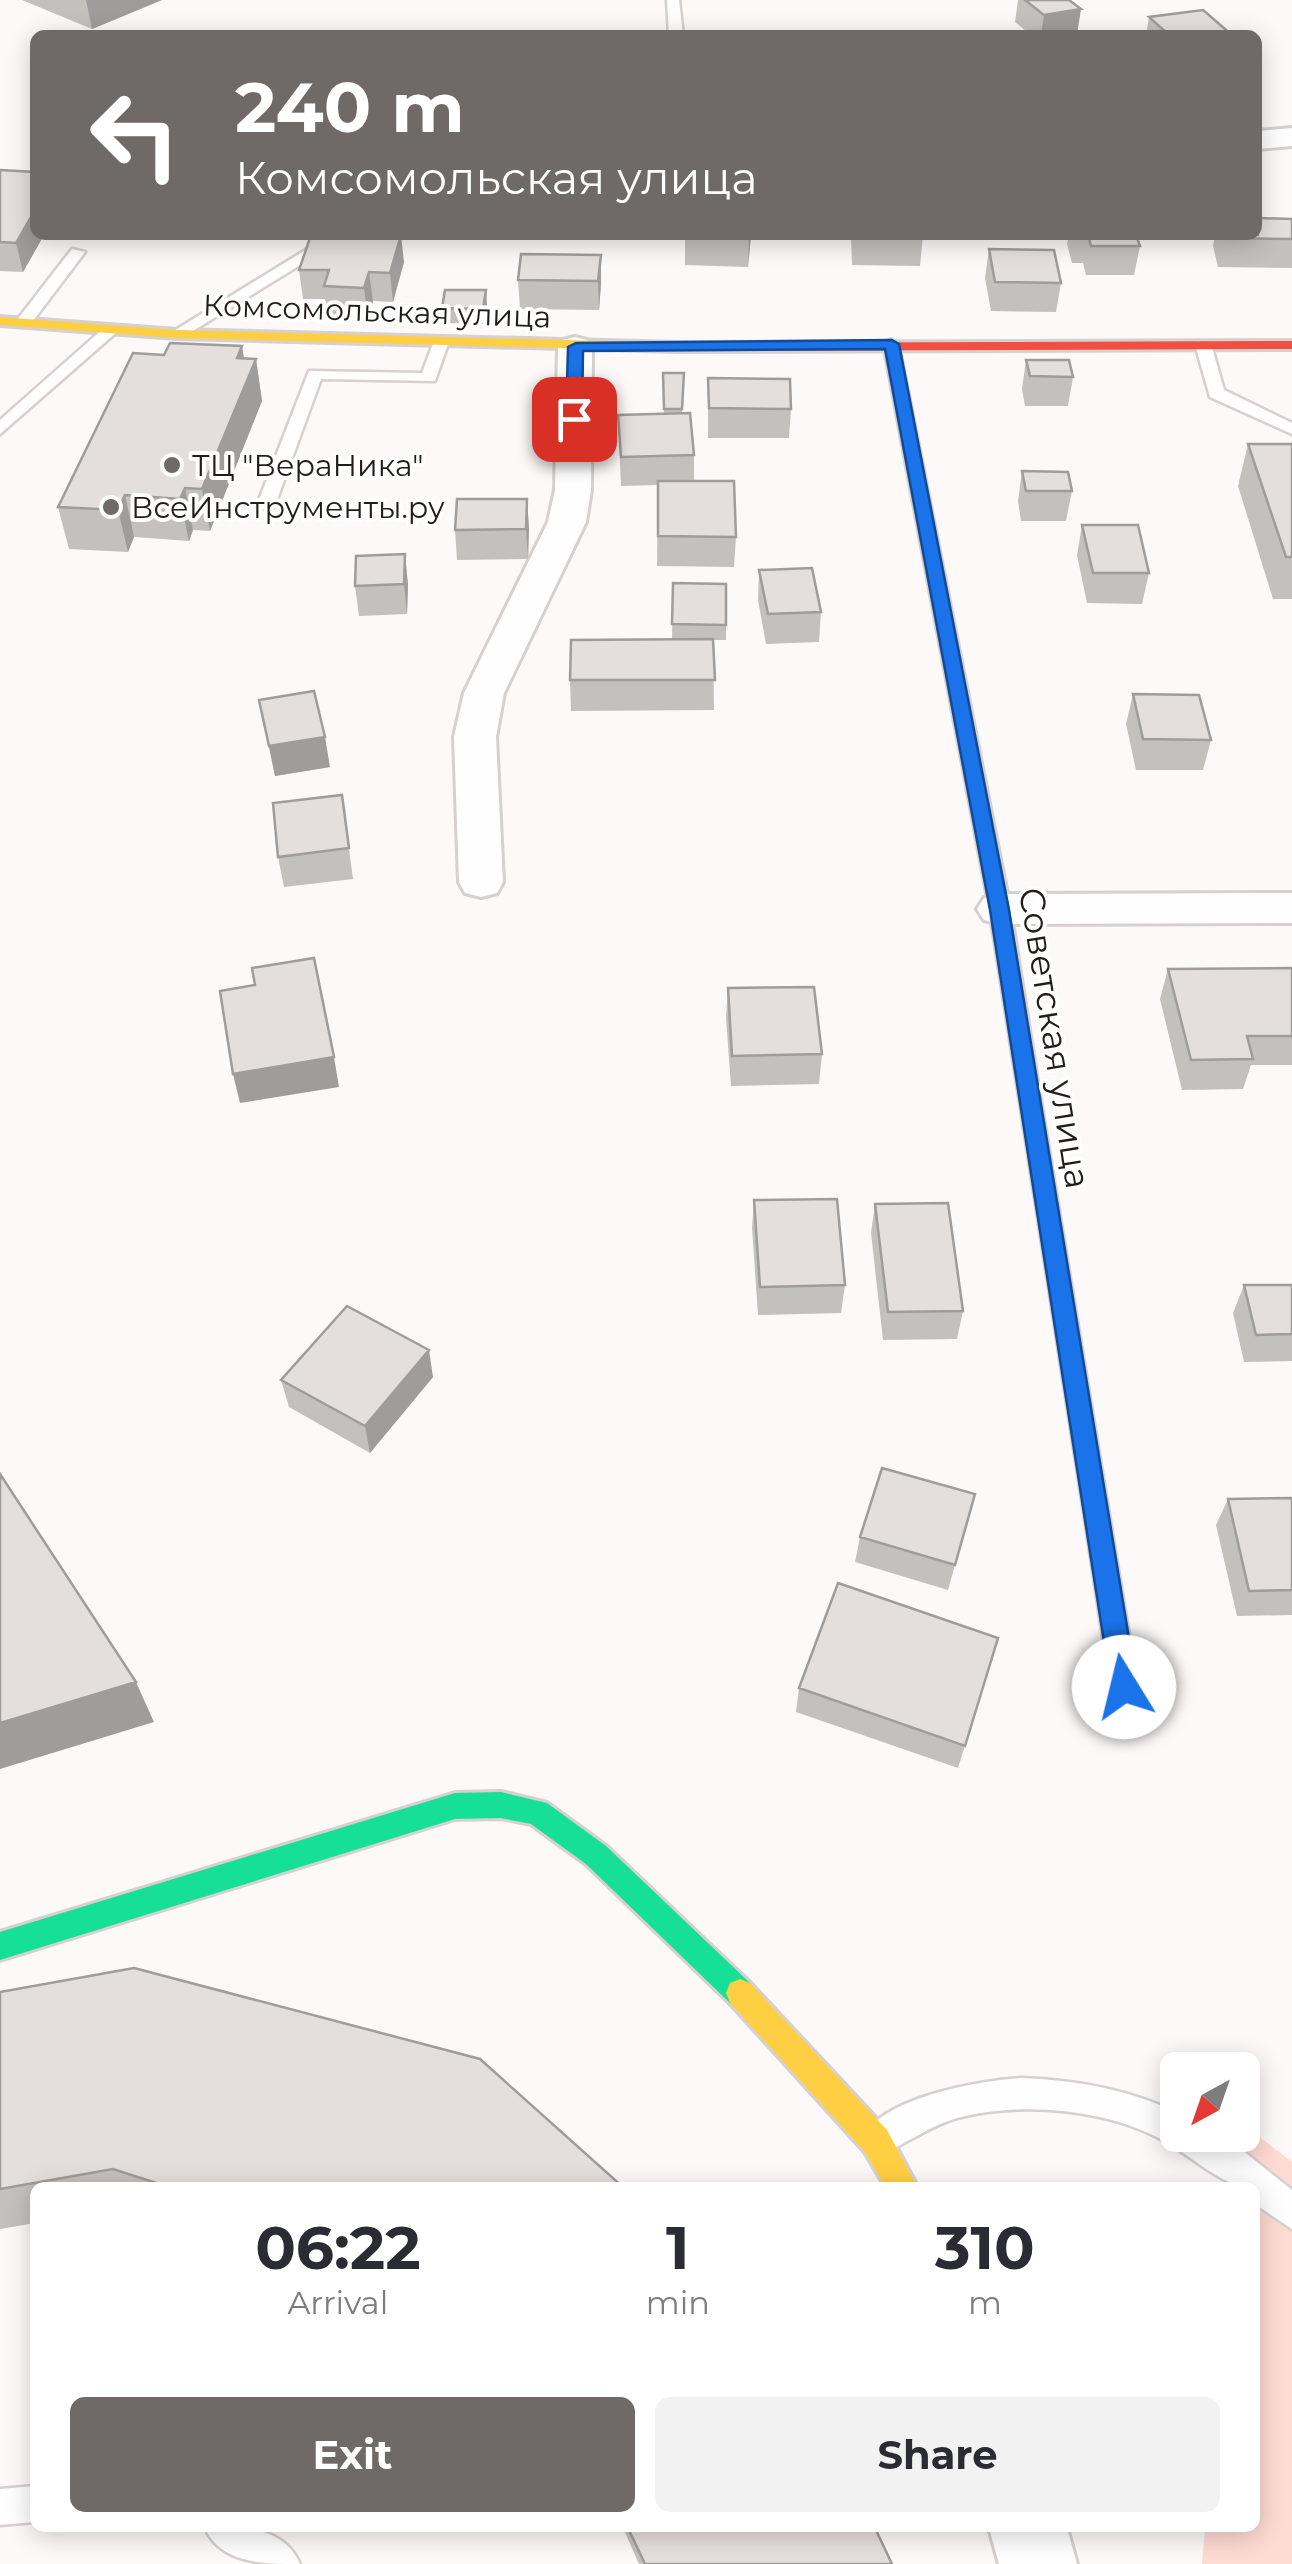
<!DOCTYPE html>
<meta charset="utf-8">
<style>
body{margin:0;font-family:Montserrat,sans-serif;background:#f2f2f3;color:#2b2b33;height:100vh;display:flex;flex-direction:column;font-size:38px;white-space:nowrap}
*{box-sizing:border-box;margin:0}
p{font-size:32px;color:#7c7c81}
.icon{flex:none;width:55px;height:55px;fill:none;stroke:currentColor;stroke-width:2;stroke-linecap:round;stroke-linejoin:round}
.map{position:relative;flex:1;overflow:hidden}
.sheet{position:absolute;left:30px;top:2182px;width:1230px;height:350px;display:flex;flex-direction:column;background:#fff;border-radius:15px;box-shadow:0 5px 25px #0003}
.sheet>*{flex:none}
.guide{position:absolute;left:30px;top:30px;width:1232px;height:210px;border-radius:15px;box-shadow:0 5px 25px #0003;background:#6f6967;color:#fff;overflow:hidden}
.needle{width:65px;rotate:220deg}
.buttons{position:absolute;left:1160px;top:2052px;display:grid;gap:20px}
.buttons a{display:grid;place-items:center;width:100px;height:100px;border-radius:15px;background:#fff;box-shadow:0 5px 25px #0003;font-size:50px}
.pin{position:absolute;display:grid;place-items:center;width:85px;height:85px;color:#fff;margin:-42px;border-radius:20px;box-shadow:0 5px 15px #0006}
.me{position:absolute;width:110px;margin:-55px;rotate:351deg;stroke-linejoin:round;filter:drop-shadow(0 0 8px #0008)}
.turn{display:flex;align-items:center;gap:35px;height:210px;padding:0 40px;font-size:45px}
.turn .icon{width:130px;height:130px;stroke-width:2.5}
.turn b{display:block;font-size:70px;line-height:85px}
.eta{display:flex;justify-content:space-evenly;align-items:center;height:170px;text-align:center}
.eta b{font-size:60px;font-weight:700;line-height:70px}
.cta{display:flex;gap:20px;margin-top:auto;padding:20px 40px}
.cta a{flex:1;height:115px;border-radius:15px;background:#6f6967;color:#fff;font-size:40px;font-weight:700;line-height:115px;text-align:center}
.cta a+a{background:#f2f2f3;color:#2b2b33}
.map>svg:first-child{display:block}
</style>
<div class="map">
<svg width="1292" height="2564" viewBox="0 0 1292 2564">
<rect width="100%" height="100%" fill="#fcf9f8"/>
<path fill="#fddad2" d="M 1243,2124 L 1292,2162 L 1292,2564 L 1202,2564 L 1205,2528 L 1255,2528 L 1255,2188 L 1228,2187 L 1231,2135 L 1242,2135 Z"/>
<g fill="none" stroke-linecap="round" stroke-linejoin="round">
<g stroke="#d6d0cf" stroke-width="5">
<path id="lane" d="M 667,0 L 679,0 L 683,35 L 669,35 Z
M 330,235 L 349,235 L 183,337 L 169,334 Z
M 72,249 L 85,252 L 29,326 L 17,326 L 17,320 Z
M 104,328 L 118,331 L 0,434 L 0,420 Z
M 434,341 L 448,344 L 435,381 L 321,379 L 275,505 L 272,509 L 260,509 L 257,505 L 309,371 L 422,373 Z
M 1197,341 L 1211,344 L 1224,390 L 1292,423 L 1292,434 L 1210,397 L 1195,344 Z
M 1021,2078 C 1076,2080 1128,2089 1178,2113 L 1178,2135 L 1216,2135 L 1242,2150 L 1292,2190 L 1292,2229 L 1255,2204 L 1255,2188 C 1224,2188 1195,2159 1168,2143 C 1109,2109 1022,2101 957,2118 C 929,2126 906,2144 880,2155 L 868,2150 L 863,2138 C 880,2098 981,2080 1021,2078 Z
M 35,2486 L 35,2522 L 0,2525 L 0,2489 Z
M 205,2528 C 239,2526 284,2526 300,2564 C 264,2564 221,2564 205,2528 Z"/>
</g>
<g stroke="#d6d0cf" stroke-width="6">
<path id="street" d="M 1292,128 L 1292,146 L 1258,149 L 1258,131 Z
M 575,337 L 587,340 L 592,347 L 591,490 L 586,522 L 504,693 L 496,737 L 503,882 L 497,893 L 481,897 L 465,893 L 459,882 L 454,737 L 464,693 L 548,522 L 555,490 L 558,347 L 563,340 Z
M 1292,893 L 1292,923 L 1000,924 L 984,920 L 977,909 L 984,898 L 1000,894 Z
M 989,2528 L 1067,2528 L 1077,2564 L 999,2564 Z"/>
</g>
<g stroke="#d6d0cf" stroke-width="6">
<path id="fast" d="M 891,340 L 898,344 L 1010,909 L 1039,1093 L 1029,1101 L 1019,1093 L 990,909 L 884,344 Z
M 501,1792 L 547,1803 L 606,1846 L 750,1983 L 754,1993 L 750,2003 L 740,2007 L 730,2003 L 586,1864 L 531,1824 L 501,1818 L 455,1819 L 0,1960 L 0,1932 L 455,1793 Z"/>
</g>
<g stroke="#d6d0cf" stroke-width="6">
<path id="slow" d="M 0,317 L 177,330 L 678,343 L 685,347 L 678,351 L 177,338 L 0,325 Z
M 1029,1085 L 1039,1093 L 1114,1548 L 1111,1556 L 1102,1559 L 1093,1556 L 1090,1548 L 1019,1093 Z
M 740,1979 L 750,1983 L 887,2130 L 918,2188 L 886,2188 L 865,2152 L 730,2003 L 726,1993 L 730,1983 Z"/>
</g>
<g stroke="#d6d0cf" stroke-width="6">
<path id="jam" d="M 1292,341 L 1292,349 L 678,351 L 671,347 L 678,343 Z
M 1102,1537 L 1111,1540 L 1114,1548 L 1137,1687 L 1133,1695 L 1124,1699 L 1115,1695 L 1111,1687 L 1090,1548 L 1093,1540 Z"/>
</g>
<use href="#lane" fill="#fffefe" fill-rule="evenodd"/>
<use href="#street" fill="#fffefe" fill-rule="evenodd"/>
<use href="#fast" fill="#16e098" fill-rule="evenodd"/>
<use href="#slow" fill="#ffcf43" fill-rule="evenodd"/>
<use href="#jam" fill="#f24e42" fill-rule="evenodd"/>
</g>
<path fill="#c4c0be" d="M 22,0 L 162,0 L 92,29 Z
M 1018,0 L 1069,0 L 1077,35 L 1031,35 L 1015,22 Z
M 1149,17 L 1232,35 L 1146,35 Z
M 0,170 L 35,235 L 44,235 L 23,272 L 0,271 Z
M 1292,219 L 1292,268 L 1218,267 L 1213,246 L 1215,235 L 1258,235 Z
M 685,235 L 751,235 L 748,267 L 685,265 Z
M 851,235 L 923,235 L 920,266 L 852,265 Z
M 1069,235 L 1136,235 L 1140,246 L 1134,275 L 1086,275 L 1083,263 L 1072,263 L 1067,244 Z
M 989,249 L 1061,283 L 1056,312 L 991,311 L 985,278 Z
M 601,255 L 601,284 L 599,310 L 520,309 L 518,280 Z
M 404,262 L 393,302 L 373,301 L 368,317 L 327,316 L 325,299 L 303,299 L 299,270 Z
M 486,290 L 487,306 L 484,324 L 443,323 L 442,308 Z
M 242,346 L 244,359 L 256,359 L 262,401 L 210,531 L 193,530 L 189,541 L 134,537 L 128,552 L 69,549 L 58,507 L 164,355 Z
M 1026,360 L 1073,377 L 1068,406 L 1025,406 L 1022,389 Z
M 663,373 L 684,373 L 682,413 L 694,455 L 694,481 L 736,537 L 734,567 L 657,566 L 658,485 L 621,486 L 618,415 L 664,414 Z
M 708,378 L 791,409 L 789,438 L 708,438 Z
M 1248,444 L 1292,444 L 1292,599 L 1273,599 L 1238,486 Z
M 1022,471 L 1072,491 L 1066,521 L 1021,521 L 1018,501 Z
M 527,499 L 529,529 L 528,559 L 457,560 L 455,530 Z
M 1082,525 L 1149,573 L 1142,604 L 1087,603 L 1077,555 Z
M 405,554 L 408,585 L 407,614 L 359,616 L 355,586 Z
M 759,570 L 821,612 L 819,642 L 766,644 L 758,600 Z
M 673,583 L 726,625 L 726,640 L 713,640 L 714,710 L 571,711 L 570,680 L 672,639 Z
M 1133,694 L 1211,740 L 1203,770 L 1136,770 L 1126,724 Z
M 259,700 L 330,767 L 275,776 Z
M 342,795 L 353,879 L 284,887 L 278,857 Z
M 1292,968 L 1292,1065 L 1251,1065 L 1243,1089 L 1182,1090 L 1160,999 L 1168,969 Z
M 728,988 L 822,1054 L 819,1084 L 731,1086 L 726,1018 Z
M 754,1200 L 845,1285 L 841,1313 L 758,1315 L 752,1228 Z
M 875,1204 L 963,1311 L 957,1339 L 883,1340 L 871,1233 Z
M 1244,1285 L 1292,1285 L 1292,1361 L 1244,1362 L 1233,1313 Z
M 433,1377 L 370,1453 L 289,1407 L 281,1380 Z
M 975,1494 L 948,1590 L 855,1562 L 860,1537 Z
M 1292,1498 L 1292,1615 L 1237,1616 L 1216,1525 L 1228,1499 Z
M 998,1638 L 958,1768 L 796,1712 L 799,1688 Z
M 0,1992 L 624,2188 L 35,2188 L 35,2223 L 0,2229 Z
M 623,2528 L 875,2528 L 892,2564 L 639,2564 Z"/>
<path fill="#a09c9b" d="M 86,0 L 162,0 L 92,29 Z
M 1081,9 L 1077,35 L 1041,35 L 1044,15 Z
M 35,210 L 35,235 L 44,235 L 23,272 L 16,243 Z
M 401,235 L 404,262 L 393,302 L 390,273 Z
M 749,235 L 751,235 L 748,267 Z
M 601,255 L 601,284 L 599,310 L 598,281 Z
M 369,272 L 373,301 L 368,317 L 364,288 Z
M 486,290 L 487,306 L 484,324 L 483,309 Z
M 242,346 L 247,380 L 256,359 L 262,401 L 210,531 L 202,489 L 237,358 Z
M 185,488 L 193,530 L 189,541 L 180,499 Z
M 125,495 L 134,537 L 128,552 L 118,510 Z
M 527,499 L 529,529 L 528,559 L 526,529 Z
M 405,554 L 408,585 L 407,614 L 404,584 Z
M 325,737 L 330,767 L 275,776 L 269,746 Z
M 334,1057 L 339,1087 L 240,1103 L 233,1074 Z
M 429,1350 L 433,1377 L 370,1453 L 365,1426 Z
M 136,1682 L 154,1722 L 0,1769 L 0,1723 Z"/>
<path fill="#e4dfdd" stroke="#a09c9b" stroke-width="2.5" d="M 1025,0 L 1069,0 L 1081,9 L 1044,15 Z
M 1203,10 L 1232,35 L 1169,35 L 1149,17 Z
M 0,170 L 35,172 L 35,210 L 16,243 L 0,242 Z
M 1258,218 L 1292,219 L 1292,239 L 1225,238 L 1224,235 L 1258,235 Z
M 311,235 L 401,235 L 390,273 L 369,272 L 364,288 L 324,286 L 329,270 L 299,270 Z
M 685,235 L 749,235 L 749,239 Z
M 854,235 L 923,235 L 924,237 L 854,236 Z
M 1088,235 L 1136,235 L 1140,246 L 1091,246 Z
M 989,249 L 1054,250 L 1061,283 L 995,282 Z
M 521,254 L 601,255 L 598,281 L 518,280 Z
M 445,290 L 486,290 L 483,309 L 442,308 Z
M 170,343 L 242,346 L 237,358 L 256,359 L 202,489 L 185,488 L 180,499 L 125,495 L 118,510 L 58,507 L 133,353 L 164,355 Z
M 1026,360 L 1069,360 L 1073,377 L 1030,376 Z
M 663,373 L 684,373 L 682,409 L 664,409 Z
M 708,378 L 790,379 L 791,409 L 709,408 Z
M 690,413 L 694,455 L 621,457 L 618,415 Z
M 1248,444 L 1292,444 L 1292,557 L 1286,557 Z
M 1022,471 L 1068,472 L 1072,491 L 1026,491 Z
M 658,481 L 734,481 L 736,537 L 658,536 Z
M 457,499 L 527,499 L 526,529 L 455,530 Z
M 1082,525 L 1138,525 L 1149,573 L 1093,573 Z
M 405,554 L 404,584 L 355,586 L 356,556 Z
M 812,568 L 821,612 L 768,614 L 759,570 Z
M 673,583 L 726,584 L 726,625 L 672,624 Z
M 713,639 L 715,680 L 570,680 L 571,640 Z
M 314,691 L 325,737 L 269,746 L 259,700 Z
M 1133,694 L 1199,695 L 1211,740 L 1143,739 Z
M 342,795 L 349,848 L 278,857 L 273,803 Z
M 314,958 L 334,1057 L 233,1074 L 220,991 L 255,985 L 252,968 Z
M 1292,968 L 1292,1036 L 1247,1036 L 1253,1059 L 1191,1060 L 1168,969 Z
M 814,987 L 822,1054 L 732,1056 L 728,988 Z
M 837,1199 L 845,1285 L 760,1287 L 754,1200 Z
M 948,1203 L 963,1311 L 888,1312 L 875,1204 Z
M 1244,1285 L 1292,1285 L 1292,1334 L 1256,1335 Z
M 347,1306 L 429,1350 L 365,1426 L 281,1380 Z
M 882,1468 L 975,1494 L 955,1565 L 860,1537 Z
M 0,1474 L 136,1682 L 0,1723 Z
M 1292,1498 L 1292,1590 L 1249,1591 L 1228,1499 Z
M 838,1583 L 998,1638 L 965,1746 L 799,1688 Z
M 134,1968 L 480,2059 L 624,2188 L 172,2188 L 113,2169 L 0,2189 L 0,1992 Z
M 628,2528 L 875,2528 L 892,2564 L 645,2564 Z"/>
<path fill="#1a73e8" stroke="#114b97" stroke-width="2.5" d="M 892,340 L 899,344 L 1009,910 L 1137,1687 L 1134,1696 L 1124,1699 L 1115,1696 L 1111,1687 L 990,910 L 885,349 L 583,351 L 582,419 L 574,423 L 566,419 L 568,347 L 576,343 Z"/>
<g fill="#6f6967" stroke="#fff" stroke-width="4">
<circle cx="172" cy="465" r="10"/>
<circle cx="111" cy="507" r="10"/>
</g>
<g text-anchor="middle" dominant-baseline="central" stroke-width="8" stroke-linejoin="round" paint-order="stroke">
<g font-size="30" fill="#231b19" stroke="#fff">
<text transform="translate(377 311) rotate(2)">Комсомольская улица</text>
</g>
<g font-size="30" fill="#231b19" stroke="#fff" text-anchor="start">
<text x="192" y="465">ТЦ "ВераНика"</text>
<text x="131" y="507">ВсеИнструменты.ру</text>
</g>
<g font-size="35" fill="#231b19" stroke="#fff">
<text transform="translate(1055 1038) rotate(81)">Советская улица</text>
</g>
</g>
</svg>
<div class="buttons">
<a><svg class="needle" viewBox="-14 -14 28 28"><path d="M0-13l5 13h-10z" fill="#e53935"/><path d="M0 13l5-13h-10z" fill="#7c7c81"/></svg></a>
</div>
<div class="pin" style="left:574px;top:419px;background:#d93025"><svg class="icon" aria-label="arrive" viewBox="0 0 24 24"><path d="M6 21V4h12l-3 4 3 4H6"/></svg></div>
<svg class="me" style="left:1124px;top:1687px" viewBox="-20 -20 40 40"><circle r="19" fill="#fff"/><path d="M0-13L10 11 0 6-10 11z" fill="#1a73e8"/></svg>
<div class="guide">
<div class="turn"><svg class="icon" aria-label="left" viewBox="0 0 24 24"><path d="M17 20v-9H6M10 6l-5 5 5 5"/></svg><div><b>240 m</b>Комсомольская улица</div></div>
</div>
<section class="sheet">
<div class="eta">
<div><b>06:22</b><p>Arrival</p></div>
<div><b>1</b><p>min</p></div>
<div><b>310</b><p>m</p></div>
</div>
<div class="cta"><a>Exit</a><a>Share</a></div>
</section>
</div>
